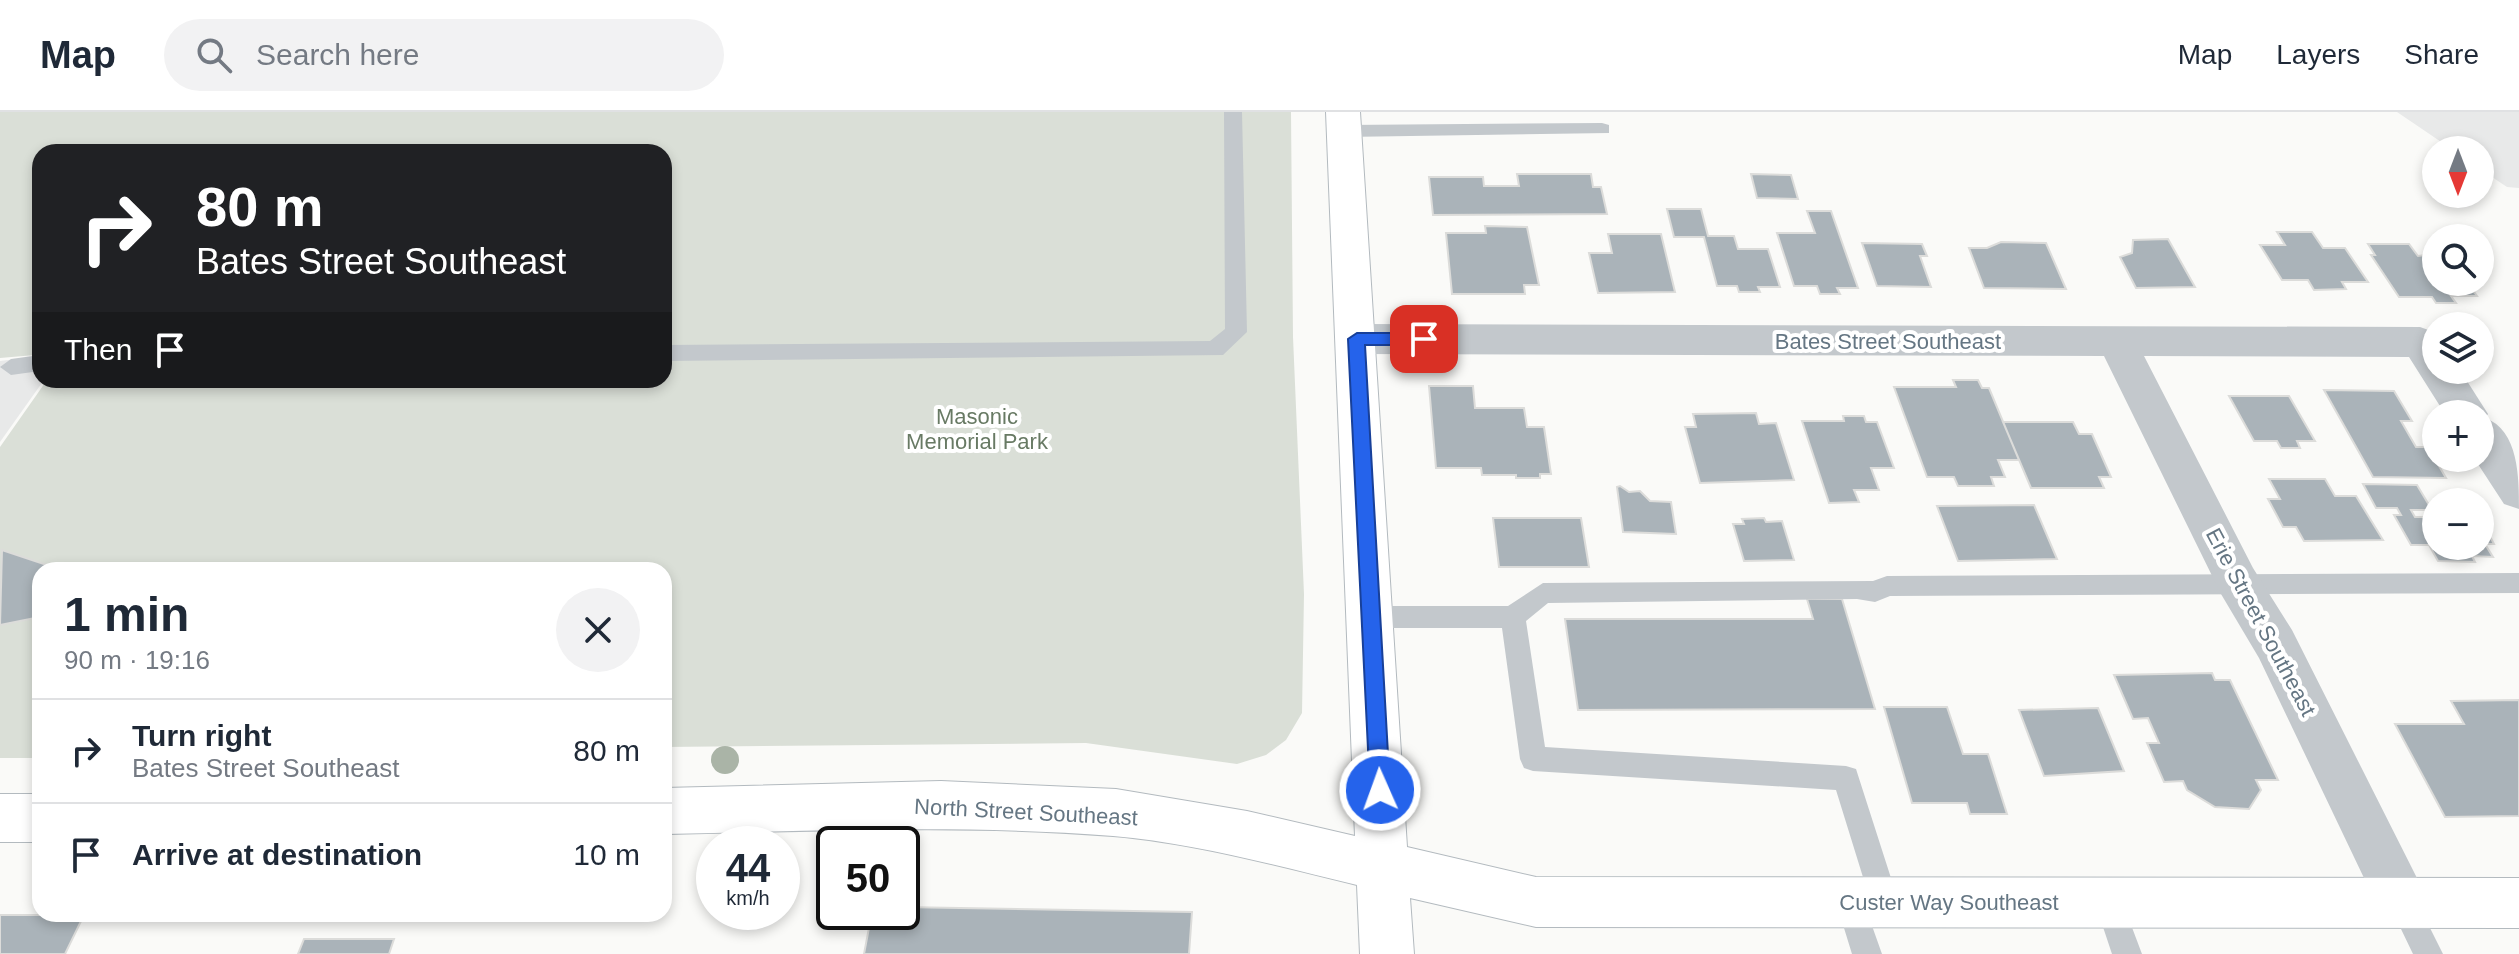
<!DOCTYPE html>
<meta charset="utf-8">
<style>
body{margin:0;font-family:Helvetica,sans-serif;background:#f2f2f3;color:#1f2937;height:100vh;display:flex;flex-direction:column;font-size:30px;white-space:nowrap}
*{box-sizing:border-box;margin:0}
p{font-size:26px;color:#747a83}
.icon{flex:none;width:44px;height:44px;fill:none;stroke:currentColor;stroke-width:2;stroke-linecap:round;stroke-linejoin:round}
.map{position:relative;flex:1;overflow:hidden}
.sheet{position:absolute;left:32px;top:450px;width:640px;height:360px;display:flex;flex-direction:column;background:#fff;border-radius:24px;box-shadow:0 4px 12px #0003}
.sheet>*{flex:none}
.guide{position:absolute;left:32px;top:32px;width:640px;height:244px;border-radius:24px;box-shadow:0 4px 12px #0003;background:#202124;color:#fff;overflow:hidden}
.needle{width:52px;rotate:180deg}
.fabs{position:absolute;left:2422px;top:24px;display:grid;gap:16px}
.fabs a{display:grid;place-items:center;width:72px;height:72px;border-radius:50%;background:#fff;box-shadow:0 4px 12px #0003;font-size:40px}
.speed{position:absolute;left:696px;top:714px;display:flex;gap:16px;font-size:40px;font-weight:700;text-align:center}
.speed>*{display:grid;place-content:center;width:104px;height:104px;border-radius:50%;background:#fff;box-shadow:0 4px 12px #0003;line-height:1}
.speed small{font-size:20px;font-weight:400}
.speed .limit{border:4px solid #111;border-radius:12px;background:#fff;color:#111}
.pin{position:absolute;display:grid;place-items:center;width:68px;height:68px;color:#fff;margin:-34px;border-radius:16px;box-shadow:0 4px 12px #0006}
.me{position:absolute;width:88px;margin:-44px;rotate:358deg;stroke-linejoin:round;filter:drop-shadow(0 0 6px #0008)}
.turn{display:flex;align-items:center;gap:28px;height:168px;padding:0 32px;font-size:36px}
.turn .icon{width:104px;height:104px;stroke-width:2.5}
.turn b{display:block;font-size:56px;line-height:68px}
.then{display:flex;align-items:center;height:76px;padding:0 32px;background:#0003;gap:16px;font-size:30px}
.round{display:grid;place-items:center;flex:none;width:84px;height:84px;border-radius:42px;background:#f2f2f3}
.overview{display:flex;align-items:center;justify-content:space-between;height:136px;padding:0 32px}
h1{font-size:48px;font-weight:700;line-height:60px}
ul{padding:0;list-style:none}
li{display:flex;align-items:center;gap:24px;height:104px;padding:0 32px;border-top:2px solid #e0e1e3}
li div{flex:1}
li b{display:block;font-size:30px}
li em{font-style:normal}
header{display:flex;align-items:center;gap:48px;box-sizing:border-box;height:112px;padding:0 40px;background:#fff;border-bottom:2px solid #e0e1e3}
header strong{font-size:38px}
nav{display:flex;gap:44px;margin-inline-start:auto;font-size:28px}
.search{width:560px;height:72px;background:#f2f2f3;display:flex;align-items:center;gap:20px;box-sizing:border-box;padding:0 28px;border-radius:44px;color:#747a83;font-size:30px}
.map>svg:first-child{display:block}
</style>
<header>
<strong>Map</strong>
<div class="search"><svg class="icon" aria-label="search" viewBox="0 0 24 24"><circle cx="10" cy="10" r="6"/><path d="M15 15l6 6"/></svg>Search here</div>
<nav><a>Map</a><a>Layers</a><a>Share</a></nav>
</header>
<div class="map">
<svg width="2519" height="842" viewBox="0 0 2519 842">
<rect width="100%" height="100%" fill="#fafaf8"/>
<path fill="#e8e9e9" d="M 2397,0 L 2519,0 L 2519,76 L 2507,75 L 2480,57 L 2480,38 L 2453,38 Z
M 33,245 L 40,258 L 40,268 L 44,268 L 0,330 L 0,249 Z"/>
<path fill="#dadfd7" d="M 0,0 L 1291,0 L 1293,225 L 1304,482 L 1302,601 L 1286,628 L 1266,643 L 1237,652 L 1086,631 L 664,635 L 664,458 L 40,458 L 40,646 L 0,646 L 0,335 L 47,268 L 664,268 L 664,40 L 40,40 L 40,251 L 35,243 L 0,246 Z"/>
<path fill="#aab3b9" stroke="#dcdcda" stroke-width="2" d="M 1517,62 L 1591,62 L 1593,75 L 1601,75 L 1607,102 L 1433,103 L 1429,65 L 1483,65 L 1484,74 L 1519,74 Z
M 1751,62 L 1791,63 L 1798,87 L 1757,86 Z
M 1667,97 L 1701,97 L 1708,124 L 1734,124 L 1738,137 L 1768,137 L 1780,175 L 1758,175 L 1760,180 L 1739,180 L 1737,174 L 1717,174 L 1704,125 L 1674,125 Z
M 1807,99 L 1831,99 L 1858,176 L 1837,176 L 1840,182 L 1820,182 L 1817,174 L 1794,174 L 1777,121 L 1815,121 Z
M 1485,114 L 1527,115 L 1539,173 L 1524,173 L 1525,182 L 1452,182 L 1446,121 L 1486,121 Z
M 2277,120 L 2312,120 L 2323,136 L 2345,136 L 2368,170 L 2342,170 L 2346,177 L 2314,178 L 2308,168 L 2282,168 L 2260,133 L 2285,133 Z
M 1608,122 L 1661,122 L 1675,180 L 1598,181 L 1589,141 L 1612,141 Z
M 2168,127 L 2195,175 L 2136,176 L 2120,145 L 2132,141 L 2133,128 Z
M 2001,130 L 2046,131 L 2066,177 L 1984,176 L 1969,136 L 1987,136 Z
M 1862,131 L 1922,132 L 1927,144 L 1920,144 L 1931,175 L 1877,174 Z
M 2368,132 L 2409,132 L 2418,144 L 2425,143 L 2430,151 L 2436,151 L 2436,170 L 2467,170 L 2477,184 L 2451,184 L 2456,191 L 2436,191 L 2432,185 L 2399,185 L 2371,143 L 2375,143 Z
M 1953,268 L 1978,268 L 1982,276 L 1989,276 L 2019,348 L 1998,348 L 2005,365 L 1991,365 L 1994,374 L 1958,374 L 1954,365 L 1927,365 L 1894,275 L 1956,275 Z
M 1429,274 L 1473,274 L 1475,296 L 1524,296 L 1527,315 L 1544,315 L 1551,362 L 1540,362 L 1540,366 L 1516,366 L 1516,363 L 1482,363 L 1481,356 L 1436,356 Z
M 2324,278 L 2394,279 L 2412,309 L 2401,309 L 2416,335 L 2428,335 L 2446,366 L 2373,365 Z
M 2229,284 L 2289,284 L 2315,329 L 2297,329 L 2300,336 L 2281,336 L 2277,329 L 2254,329 Z
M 1756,301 L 1759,312 L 1776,311 L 1794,368 L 1700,371 L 1685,315 L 1696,315 L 1693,302 Z
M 1843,304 L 1864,304 L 1866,310 L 1877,310 L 1894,356 L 1871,356 L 1879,378 L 1854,378 L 1859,390 L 1829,391 L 1802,309 L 1844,309 Z
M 2003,310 L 2073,310 L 2079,322 L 2092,322 L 2111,365 L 2099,365 L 2104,376 L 2031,376 Z
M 2269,367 L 2325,367 L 2335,384 L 2356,384 L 2383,428 L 2304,429 L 2296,415 L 2283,415 L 2268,387 L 2280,387 Z
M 2363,372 L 2417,373 L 2432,398 L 2411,398 L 2415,405 L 2436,405 L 2436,434 L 2480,434 L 2480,417 L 2486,417 L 2494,432 L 2485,432 L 2493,445 L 2472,444 L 2475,450 L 2438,449 L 2429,433 L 2411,433 L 2394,403 L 2401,403 L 2397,396 L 2376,396 Z
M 1620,374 L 1629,380 L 1640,379 L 1650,389 L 1671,390 L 1676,422 L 1623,420 L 1617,375 Z
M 2034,393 L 2057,447 L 1958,449 L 1937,394 Z
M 1493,406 L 1581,406 L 1589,455 L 1499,455 Z
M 1764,406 L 1766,410 L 1782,409 L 1794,448 L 1744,449 L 1733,412 L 1744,412 L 1742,407 Z
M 2,438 L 62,458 L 40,458 L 40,505 L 0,513 Z
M 1807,487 L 1842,487 L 1875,597 L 1578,598 L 1565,507 L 1813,507 Z
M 2212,561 L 2215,568 L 2230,568 L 2278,668 L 2256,668 L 2261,678 L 2249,697 L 2215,695 L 2187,678 L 2183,669 L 2164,670 L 2147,631 L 2159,631 L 2148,606 L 2133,607 L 2114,563 Z
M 2519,588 L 2519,704 L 2445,705 L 2395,612 L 2464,612 L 2451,589 Z
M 1884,595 L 1947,595 L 1963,642 L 1988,642 L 2007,702 L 1970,702 L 1967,691 L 1912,691 Z
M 2098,596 L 2124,659 L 2044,664 L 2019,598 Z
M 902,795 L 1192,800 L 1189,842 L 864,842 L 872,800 L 902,800 Z
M 0,803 L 84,803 L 65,842 L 0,842 Z
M 304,827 L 394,827 L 389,842 L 298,842 Z"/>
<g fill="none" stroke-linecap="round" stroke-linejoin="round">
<g stroke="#b3babf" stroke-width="2">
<path id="secondary" d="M 1326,0 L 1360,0 L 1407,735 L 1536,765 L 2519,766 L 2519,816 L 1536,815 L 1410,786 L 1414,842 L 1360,842 L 1357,773 C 1278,754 1195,731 1113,724 C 964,712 814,719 664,722 L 664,676 L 941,669 L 1116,677 L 1247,699 L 1355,724 Z
M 0,682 L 40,682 L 40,730 L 0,730 Z"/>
</g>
<path fill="#c3c8cc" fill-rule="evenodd" d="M 1224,0 L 1242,0 L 1247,220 L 1223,243 L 664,249 L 664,233 L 1210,229 L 1225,217 Z
M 1602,11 L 1609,13 L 1609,21 L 1344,25 L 1334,19 L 1344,13 Z
M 40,243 L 40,259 L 11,263 L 0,255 L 11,247 Z
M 2519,461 L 2519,481 L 1890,484 L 1875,490 L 1857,487 L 1548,491 L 1526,509 L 1545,635 L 1846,654 L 1856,657 L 1899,791 L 1895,801 L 1885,805 L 1875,801 L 1871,791 L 1836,678 L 1533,659 L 1524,656 L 1520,647 L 1502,516 L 1372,516 L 1363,513 L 1359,505 L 1363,497 L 1372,494 L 1508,494 L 1543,471 L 1873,469 L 1887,464 Z
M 1850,776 L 1860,780 L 1882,842 L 1852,842 L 1836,790 L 1840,780 Z
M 2109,777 L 2119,781 L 2142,842 L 2112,842 L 2095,791 L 2099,781 Z
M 2403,778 L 2413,782 L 2443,842 L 2413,842 L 2389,792 L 2393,782 Z"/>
<path fill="#c3c8cc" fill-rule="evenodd" d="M 1357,212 L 2420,215 L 2434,220 L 2436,258 L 2460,258 L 2488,302 L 2485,306 C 2519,318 2519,366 2519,397 L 2504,392 L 2474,346 L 2480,346 L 2480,302 L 2445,302 L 2409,245 L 2144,244 L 2253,456 L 2292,518 L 2421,774 L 2429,792 L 2421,810 L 2403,817 L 2385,810 L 2259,546 L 2221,482 L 2104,244 L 1357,242 L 1343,237 L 1337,227 L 1343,217 Z"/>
<use href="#secondary" fill="#fff" fill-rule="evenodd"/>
</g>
<circle fill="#aab4a7" cx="725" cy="648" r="14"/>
<path fill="#2563eb" stroke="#184099" stroke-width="2" d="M 1357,221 L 1424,221 L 1432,227 L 1424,233 L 1365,233 L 1390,678 L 1387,684 L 1380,687 L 1373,684 L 1370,678 L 1348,227 Z"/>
<g text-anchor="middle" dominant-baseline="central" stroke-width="8" stroke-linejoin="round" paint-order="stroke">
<g font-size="22" fill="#657683" stroke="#fff">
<text x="1888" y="229">Bates Street Southeast</text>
<text transform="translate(2261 510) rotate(62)">Erie Street Southeast</text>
<text transform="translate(1026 700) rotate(3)">North Street Southeast</text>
<text x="1949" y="790">Custer Way Southeast</text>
</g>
<g font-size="22" fill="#687a64" stroke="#fff">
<text x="977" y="304">Masonic<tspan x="977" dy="25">Memorial Park</tspan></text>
</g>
</g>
</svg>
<div class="fabs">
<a><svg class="needle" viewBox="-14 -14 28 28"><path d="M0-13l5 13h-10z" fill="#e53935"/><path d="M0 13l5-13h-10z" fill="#747a83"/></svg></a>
<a><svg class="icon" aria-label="search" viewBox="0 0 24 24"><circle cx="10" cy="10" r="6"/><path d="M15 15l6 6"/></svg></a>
<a><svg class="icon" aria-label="layers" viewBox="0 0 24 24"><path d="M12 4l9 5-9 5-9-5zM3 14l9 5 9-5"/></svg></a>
<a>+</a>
<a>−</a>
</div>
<div class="speed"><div>44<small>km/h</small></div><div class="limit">50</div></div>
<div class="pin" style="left:1424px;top:227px;background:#d93025"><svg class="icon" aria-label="arrive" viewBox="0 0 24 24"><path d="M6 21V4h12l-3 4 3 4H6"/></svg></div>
<svg class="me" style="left:1380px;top:678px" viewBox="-20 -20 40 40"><circle r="17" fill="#2563eb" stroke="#fff" stroke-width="3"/><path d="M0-11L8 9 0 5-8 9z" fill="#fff"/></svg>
<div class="guide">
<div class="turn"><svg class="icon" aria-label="right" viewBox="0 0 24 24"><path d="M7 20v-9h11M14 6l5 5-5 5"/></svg><div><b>80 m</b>Bates Street Southeast</div></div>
<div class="then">Then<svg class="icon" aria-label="arrive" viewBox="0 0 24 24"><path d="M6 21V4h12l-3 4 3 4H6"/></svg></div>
</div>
<section class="sheet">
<div class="overview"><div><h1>1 min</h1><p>90 m · 19:16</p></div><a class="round"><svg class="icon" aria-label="close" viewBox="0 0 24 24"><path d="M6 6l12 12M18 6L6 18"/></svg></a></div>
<ul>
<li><svg class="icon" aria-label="right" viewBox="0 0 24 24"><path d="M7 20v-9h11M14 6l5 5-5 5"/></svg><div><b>Turn right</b><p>Bates Street Southeast</p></div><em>80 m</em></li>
<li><svg class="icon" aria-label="arrive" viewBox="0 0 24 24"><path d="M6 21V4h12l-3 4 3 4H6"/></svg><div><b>Arrive at destination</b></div><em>10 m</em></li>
</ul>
</section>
</div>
